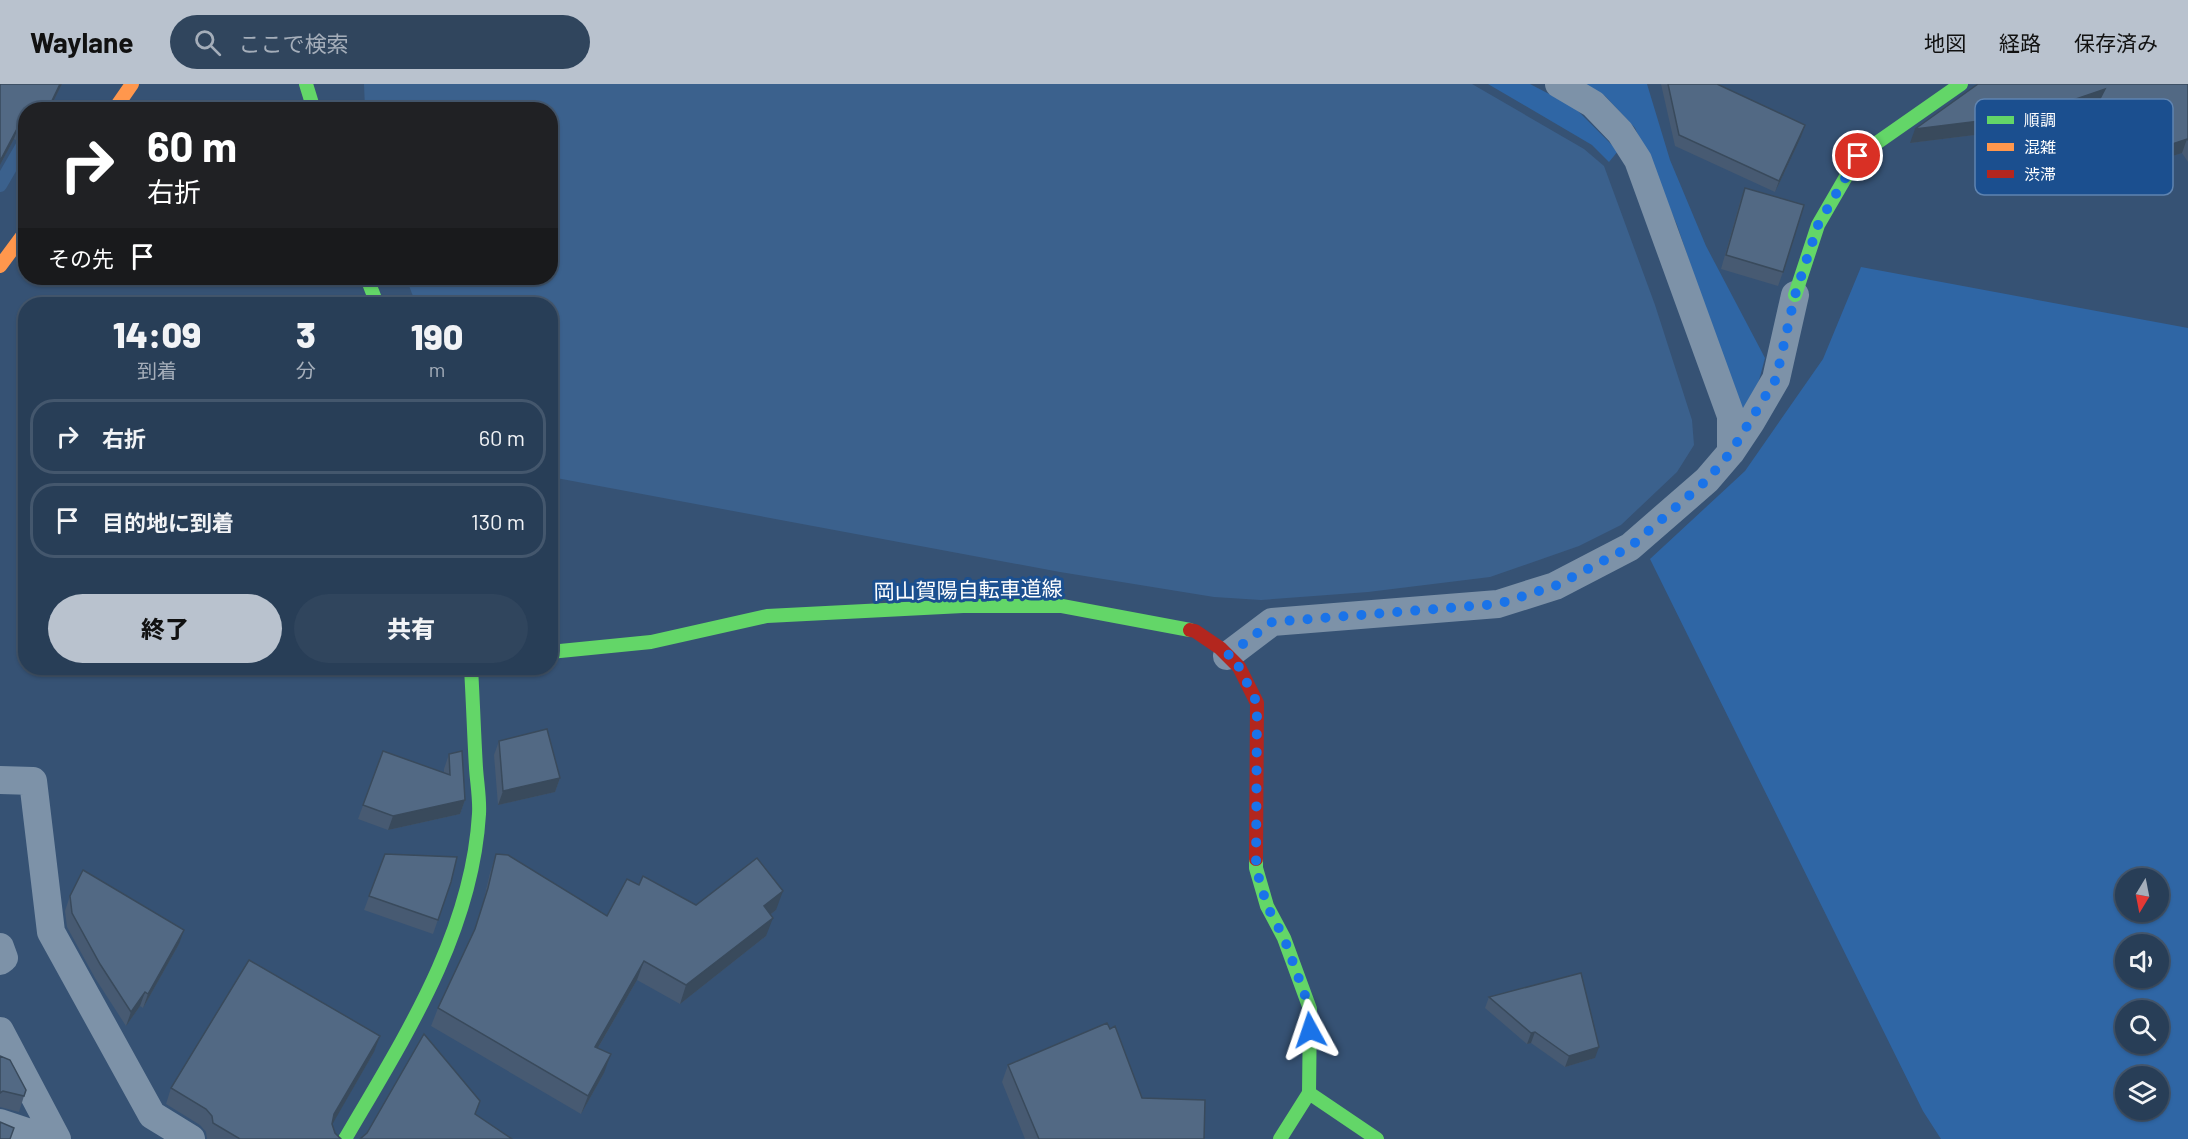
<!DOCTYPE html>
<html lang="ja">
<meta charset="utf-8">
<style>
body{margin:0;font-family:Barlow,"Noto Sans JP",sans-serif;background:#30455d;color:#f1f3f6;height:100vh;display:flex;flex-direction:column;font-size:22px;white-space:nowrap}
*{box-sizing:border-box;margin:0}
p{font-size:20px;color:#a5aeba}
.icon{flex:none;width:33px;height:33px;fill:none;stroke:currentColor;stroke-width:2;stroke-linecap:round;stroke-linejoin:round}
.map{position:relative;flex:1;overflow:hidden}
.side{position:absolute;left:18px;top:213px;width:540px;height:378px;display:flex;flex-direction:column;background:#283e57;border-radius:24px;box-shadow:0 2px 4px #0004,0 0 0 2px #44576d}
.side>*{flex:none}
.hud{position:absolute;left:18px;top:18px;width:540px;height:183px;border-radius:24px;box-shadow:0 2px 4px #0004,0 0 0 2px #44576d;background:#202124;color:#fff;overflow:hidden}
.needle{width:39px;rotate:190deg}
.fabs{position:absolute;left:2115px;top:784px;display:grid;gap:12px}
.fabs a{display:grid;place-items:center;width:54px;height:54px;border-radius:50%;background:#283e57;box-shadow:0 2px 4px #0004,0 0 0 2px #44576d;font-size:30px}
.pin{position:absolute;display:grid;place-items:center;width:51px;height:51px;color:#fff;margin:-26px;border:3px solid #fff;border-radius:50%;box-shadow:0 2px 6px #0007}
.me{position:absolute;width:66px;margin:-33px;rotate:355deg;stroke-linejoin:round;filter:drop-shadow(0 0 4px #0008)}
.turn{display:flex;align-items:center;gap:21px;height:126px;padding:0 30px;font-size:27px}
.turn .icon{width:78px;height:78px;stroke-width:2.5}
.turn b{display:block;font-size:42px;line-height:51px}
.then{display:flex;align-items:center;height:57px;padding:0 30px;background:#0003;gap:12px;font-size:22px}
.eta{display:flex;justify-content:space-evenly;align-items:center;height:102px;text-align:center}
.eta b{font-size:36px;font-weight:800;line-height:42px}
.action{display:flex;gap:12px;margin-top:auto;padding:12px 30px}
.action a{flex:1;height:69px;border-radius:36px;background:#b9c2ce;color:#111;font-size:24px;font-weight:800;line-height:69px;text-align:center}
.action a+a{background:#30455d;color:#f1f3f6}
ul{padding:0;list-style:none}
li{display:flex;align-items:center;gap:18px;height:75px;margin:0 12px 9px;padding:0 18px;border:3px solid #44576d;border-radius:24px}
li div{flex:1}
li b{display:block;font-size:22px}
li em{font-style:normal}
header{display:flex;align-items:center;gap:36px;box-sizing:border-box;height:84px;padding:0 30px;background:#b9c2ce;color:#111}
header strong{font-size:28px}
nav{display:flex;gap:33px;margin-inline-start:auto;font-size:21px}
.search{width:420px;height:54px;background:#30455d;display:flex;align-items:center;gap:15px;box-sizing:border-box;padding:0 21px;border-radius:33px;color:#a5aeba;font-size:22px}
.map>svg:first-child{display:block}
</style>
<header>
<strong>Waylane</strong>
<div class="search"><svg class="icon" aria-label="search" viewBox="0 0 24 24"><circle cx="10" cy="10" r="6"/><path d="M15 15l6 6"/></svg>ここで検索</div>
<nav><a>地図</a><a>経路</a><a>保存済み</a></nav>
</header>
<div class="map">
<svg width="2188" height="1055" viewBox="0 0 2188 1055">
<rect width="100%" height="100%" fill="#365274"/>
<path fill="#2f66a5" fill-rule="evenodd" d="M 1488,0 L 1530,0 L 1574,23 L 1618,67 L 1609,78 L 1592,61 Z
M 1583,0 L 1647,0 L 1670,76 L 1706,162 L 1765,274 L 1757,304 L 1742,334 L 1677,141 L 1635,44 L 1605,12 Z
M 1861,183 L 2188,244 L 2188,1055 L 1941,1055 L 1923,1027 L 1650,475 L 1745,387 L 1823,275 ZM 2126,795 L 2158,795 L 2158,828 L 2126,828 ZM 2126,861 L 2158,861 L 2158,894 L 2126,894 ZM 2126,927 L 2158,927 L 2158,960 L 2126,960 ZM 2126,993 L 2158,993 L 2158,1026 L 2126,1026 Z"/>
<path fill="#3b618d" d="M 364,0 L 1472,0 L 1584,65 L 1604,82 L 1655,221 L 1692,336 L 1694,361 L 1677,388 L 1621,441 L 1579,462 L 1490,493 L 1368,508 L 1261,516 L 1214,513 L 1060,488 L 551,393 L 550,220 L 416,220 L 406,194 L 550,194 L 550,26 L 365,25 Z"/>
<g fill="none" stroke-linecap="round" stroke-linejoin="round">
<path stroke="#3b618d" stroke-width="14" d="M 0,101 L 26,56"/>
<path stroke="#7d92a8" stroke-width="28" d="M 1559,0 L 1593,20 L 1620,48 L 1638,76 L 1731,332 L 1731,368
M 1227,572 L 1272,538 L 1498,520 L 1555,502 L 1630,463 L 1707,396 L 1731,368 L 1751,338 L 1776,295 L 1795,211
M 0,696 L 33,697 L 51,848 L 152,1031 L 191,1055
M 0,863 L 4,874 L 0,877
M 0,947 L 57,1055
M 0,1039 L 30,1049 L 34,1055"/>
<path stroke="#63d668" stroke-width="14" d="M 306,0 L 314,26
M 367,194 L 377,220
M 1795,211 L 1818,141 L 1858,72 L 1961,0
M 550,568 L 651,558 L 767,532 L 963,522 L 1062,522 L 1190,546
M 1256,775 L 1256,784 L 1267,822 L 1284,854 L 1310,925 L 1309,1009 L 1280,1055
M 1309,1009 L 1377,1055
M 345,1055 C 404,954 472,850 479,730 C 480,715 477,699 476,684 C 474,651 473,617 471,584"/>
<path stroke="#ff974d" stroke-width="14" d="M 114,26 L 132,0
M 0,182 L 26,147"/>
<path stroke="#b3261e" stroke-width="14" d="M 1190,546 L 1195,547 L 1220,564 L 1239,583 L 1257,619 L 1256,775"/>
</g>
<path fill="#475a72" d="M 0,0 L 62,0 L 49,26 L 26,26 L 26,61 L 14,55 L 0,81 Z
M 1661,0 L 1717,0 L 1801,53 L 1775,108 L 1675,62 Z
M 2188,0 L 2188,78 L 2182,69 L 2119,89 L 2075,67 L 2080,53 L 2097,20 L 2033,42 L 2031,39 L 1999,48 L 1910,59 L 1977,2 Z
M 1745,104 L 1783,188 L 1778,202 L 1721,185 L 1740,118 Z
M 499,657 L 560,694 L 555,708 L 498,721 L 494,671 Z
M 383,667 L 444,689 L 444,685 L 449,670 L 465,716 L 460,730 L 388,746 L 358,735 Z
M 385,770 L 451,798 L 433,850 L 364,826 Z
M 496,770 L 607,832 L 639,801 L 696,821 L 776,826 L 770,831 L 766,852 L 680,920 L 637,896 L 598,964 L 604,989 L 581,1030 L 431,942 L 438,924 L 473,850 L 482,823 L 490,789 Z
M 70,812 L 179,860 L 143,924 L 140,922 L 126,942 L 95,894 L 67,843 L 65,827 Z
M 1489,913 L 1595,974 L 1565,983 L 1531,959 L 1527,960 L 1485,924 Z
M 374,968 L 332,1040 L 335,1049 L 341,1055 L 207,1055 L 206,1048 L 200,1041 L 166,1020 L 171,1004 Z
M 0,972 L 24,1012 L 19,1028 L 0,1023 Z
M 1008,981 L 1142,1014 L 1204,1055 L 1025,1055 L 1002,998 Z"/>
<path fill="#394a5c" d="M 60,0 L 62,0 L 49,26 L 48,26 Z
M 2105,5 L 2100,19 L 2033,42 L 2038,28 Z
M 2036,25 L 2031,39 L 1999,48 L 1910,59 L 1915,45 Z
M 19,41 L 14,55 L 0,81 L 0,77 Z
M 1805,41 L 1801,53 L 1775,108 L 1779,97 Z
M 2187,55 L 2182,69 L 2119,89 L 2124,76 Z
M 560,694 L 555,708 L 498,721 L 503,707 Z
M 465,716 L 460,730 L 388,746 L 393,732 Z
M 783,807 L 776,826 L 757,841 L 764,822 Z
M 773,834 L 766,852 L 680,920 L 686,901 Z
M 184,846 L 179,860 L 143,924 L 148,910 Z
M 644,877 L 637,896 L 588,981 L 595,963 Z
M 145,908 L 140,922 L 126,942 L 131,928 Z
M 1535,948 L 1531,959 L 1527,960 L 1531,949 Z
M 380,952 L 374,968 L 329,1046 L 334,1030 Z
M 1599,963 L 1595,974 L 1565,983 L 1569,972 Z
M 611,970 L 604,989 L 581,1030 L 588,1012 Z"/>
<path fill="#526984" stroke="#394a5c" stroke-width="1.5" d="M 0,0 L 60,0 L 48,25 L 43,22 L 41,26 L 26,26 L 26,45 L 19,41 L 0,77 Z
M 1668,0 L 1717,0 L 1805,41 L 1779,97 L 1679,51 Z
M 1978,0 L 2188,0 L 2188,56 L 2187,55 L 2124,76 L 2080,53 L 2105,5 L 2038,28 L 2036,25 L 2004,34 L 1915,45 Z
M 1745,104 L 1804,121 L 1783,188 L 1726,171 Z
M 547,645 L 560,694 L 503,707 L 499,657 Z
M 383,667 L 450,691 L 449,670 L 462,667 L 465,716 L 393,732 L 363,721 Z
M 385,770 L 457,773 L 451,798 L 438,836 L 369,812 Z
M 496,770 L 508,771 L 607,832 L 627,795 L 639,801 L 643,792 L 696,821 L 757,774 L 783,807 L 764,822 L 773,834 L 686,901 L 644,877 L 595,963 L 611,970 L 588,1012 L 438,924 L 475,845 L 488,804 Z
M 83,786 L 184,846 L 148,910 L 145,908 L 131,928 L 100,880 L 72,829 L 70,812 Z
M 249,876 L 380,952 L 334,1030 L 332,1040 L 335,1049 L 341,1055 L 240,1055 L 213,1039 L 212,1032 L 206,1025 L 171,1004 Z
M 1581,889 L 1599,963 L 1569,972 L 1535,948 L 1531,949 L 1489,913 Z
M 1107,939 L 1110,945 L 1115,942 L 1142,1014 L 1205,1016 L 1204,1055 L 1039,1055 L 1008,981 Z
M 424,950 L 480,1017 L 475,1030 L 512,1055 L 360,1055 L 367,1049 Z
M 0,972 L 10,976 L 26,1006 L 24,1012 L 3,1007 L 0,1009 Z
M 0,1038 L 14,1044 L 10,1055 L 0,1055 Z"/>
<g fill="none" stroke-linecap="round" stroke-linejoin="round">
<path stroke="#1a73e8" stroke-width="10" stroke-dasharray="0 18" d="M 1310,946 L 1310,925 L 1284,854 L 1267,822 L 1256,784 L 1257,619 L 1239,583 L 1227,572 L 1272,538 L 1498,520 L 1555,502 L 1630,463 L 1707,396 L 1731,368 L 1776,295 L 1795,211 L 1818,141 L 1858,72"/>
</g>
<g text-anchor="middle" dominant-baseline="central" stroke-width="6" stroke-linejoin="round" paint-order="stroke">
<g font-size="21" fill="#fff" stroke="#1b4f8f">
<text transform="translate(968 505) rotate(-1)">岡山賀陽自転車道線</text>
</g>
</g>
<rect x="1975" y="15" width="198" height="96" rx="9" fill="#1b4f8f" stroke="#5f84b1" stroke-width="1.5"/>
<rect x="1987" y="32" width="27" height="8" fill="#63d668"/>
<rect x="1987" y="59" width="27" height="8" fill="#ff974d"/>
<rect x="1987" y="86" width="27" height="8" fill="#b3261e"/>
<g font-size="16" fill="#fff">
<text x="2024" y="42">順調</text>
<text x="2024" y="69">混雑</text>
<text x="2024" y="96">渋滞</text>
</g>
</svg>
<div class="fabs">
<a><svg class="needle" viewBox="-14 -14 28 28"><path d="M0-13l5 13h-10z" fill="#e53935"/><path d="M0 13l5-13h-10z" fill="#a5aeba"/></svg></a>
<a><svg class="icon" aria-label="sound" viewBox="0 0 24 24"><path d="M4 9h4l5-4v14l-5-4H4zM17 9q2 3 0 6"/></svg></a>
<a><svg class="icon" aria-label="search" viewBox="0 0 24 24"><circle cx="10" cy="10" r="6"/><path d="M15 15l6 6"/></svg></a>
<a><svg class="icon" aria-label="layers" viewBox="0 0 24 24"><path d="M12 4l9 5-9 5-9-5zM3 14l9 5 9-5"/></svg></a>
</div>
<div class="pin" style="left:1858px;top:72px;background:#d93025"><svg class="icon" aria-label="arrive" viewBox="0 0 24 24"><path d="M6 21V4h12l-3 4 3 4H6"/></svg></div>
<svg class="me" style="left:1310px;top:946px" viewBox="-20 -20 40 40"><path d="M0-17L14 15 0 8-14 15z" fill="#1a73e8" stroke="#fff" stroke-width="4"/></svg>
<div class="hud">
<div class="turn"><svg class="icon" aria-label="right" viewBox="0 0 24 24"><path d="M7 20v-9h11M14 6l5 5-5 5"/></svg><div><b>60 m</b>右折</div></div>
<div class="then">その先<svg class="icon" aria-label="arrive" viewBox="0 0 24 24"><path d="M6 21V4h12l-3 4 3 4H6"/></svg></div>
</div>
<section class="side">
<div class="eta">
<div><b>14:09</b><p>到着</p></div>
<div><b>3</b><p>分</p></div>
<div><b>190</b><p>m</p></div>
</div>
<ul>
<li><svg class="icon" aria-label="right" viewBox="0 0 24 24"><path d="M7 20v-9h11M14 6l5 5-5 5"/></svg><div><b>右折</b></div><em>60 m</em></li>
<li><svg class="icon" aria-label="arrive" viewBox="0 0 24 24"><path d="M6 21V4h12l-3 4 3 4H6"/></svg><div><b>目的地に到着</b></div><em>130 m</em></li>
</ul>
<div class="action"><a>終了</a><a>共有</a></div>
</section>
</div>
